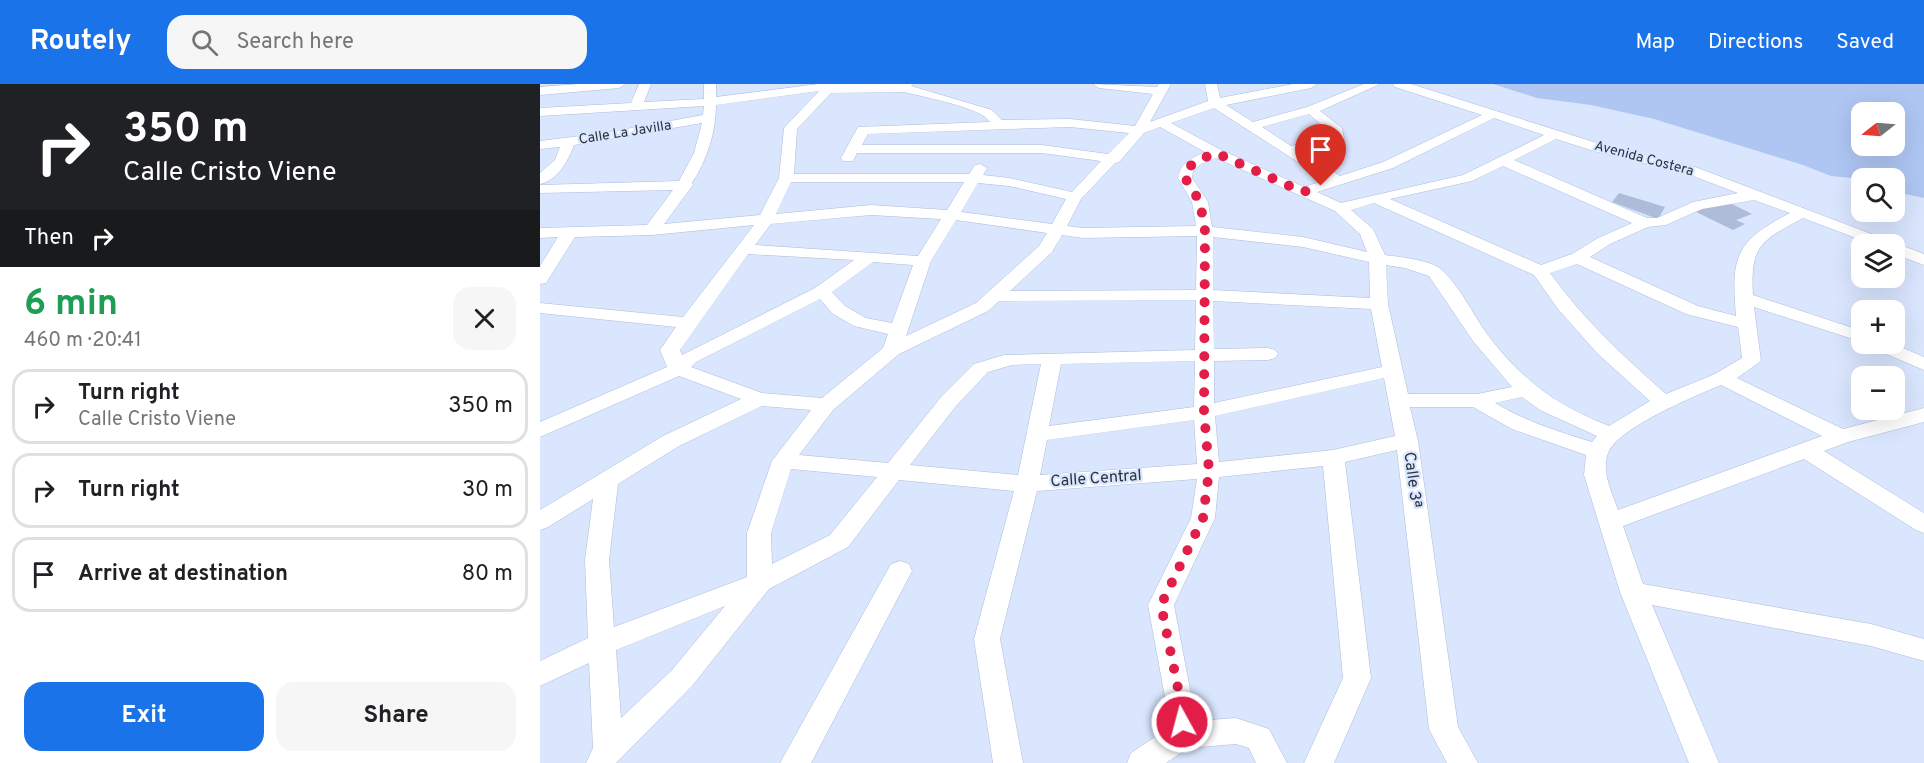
<!DOCTYPE html>
<meta charset="utf-8">
<style>
body{margin:0;font-family:Overpass,sans-serif;background:#f6f6f6;color:#202124;height:100vh;display:flex;flex-direction:column;font-size:22px;white-space:nowrap}
*{box-sizing:border-box;margin:0}
p{font-size:20px;color:#757577}
.icon{flex:none;width:33px;height:33px;fill:none;stroke:currentColor;stroke-width:2;stroke-linecap:round;stroke-linejoin:round}
.map{position:relative;flex:1;overflow:hidden}
.drawer{display:flex;flex-direction:column;background:#fff;width:540px}
.drawer>*{flex:none}
.guide{background:#202124;color:#fff;overflow:hidden}
.needle{width:39px;rotate:253deg}
.controls{position:absolute;left:1311px;top:18px;display:grid;gap:12px}
.controls a{display:grid;place-items:center;width:54px;height:54px;border-radius:12px;background:#fff;box-shadow:0 6px 24px #0002;font-size:30px}
.pin{position:absolute;display:grid;place-items:center;width:51px;height:51px;color:#fff;margin:-62px -26px;border-radius:50% 50% 50% 0;rotate:-45deg;box-shadow:0 0 6px #0007}
.pin .icon{rotate:45deg}
.me{position:absolute;width:66px;margin:-33px;rotate:353deg;stroke-linejoin:round;filter:drop-shadow(0 0 4px #0008)}
.turn{display:flex;align-items:center;gap:21px;height:126px;padding:0 24px;font-size:27px}
.turn .icon{width:78px;height:78px;stroke-width:2.5}
.turn b{display:block;font-size:42px;line-height:51px}
.then{display:flex;align-items:center;height:57px;padding:0 24px;background:#0003;gap:12px;font-size:22px}
.round{display:grid;place-items:center;flex:none;width:63px;height:63px;border-radius:18px;background:#f6f6f6}
.overview{display:flex;align-items:center;justify-content:space-between;height:102px;padding:0 24px}
h1{font-size:36px;font-weight:700;line-height:45px;color:#1e9e55}
.primary-button{display:flex;gap:12px;margin-top:auto;padding:12px 24px}
.primary-button a{flex:1;height:69px;border-radius:18px;background:#1a73e8;color:#fff;font-size:24px;font-weight:700;line-height:69px;text-align:center}
.primary-button a+a{background:#f6f6f6;color:#202124}
ul{padding:0;list-style:none}
li{display:flex;align-items:center;gap:18px;height:75px;margin:0 12px 9px;padding:0 12px;border:3px solid #e0e0e0;border-radius:18px}
li div{flex:1}
li b{display:block;font-size:22px}
li em{font-style:normal}
header{display:flex;align-items:center;gap:36px;box-sizing:border-box;height:84px;padding:0 30px;background:#1a73e8;color:#fff}
header strong{font-size:28px}
nav{display:flex;gap:33px;margin-inline-start:auto;font-size:21px}
.search{width:420px;height:54px;background:#f6f6f6;display:flex;align-items:center;gap:15px;box-sizing:border-box;padding:0 21px;border-radius:18px;color:#757577;font-size:22px}
main{display:flex;flex:1;min-height:0}
.map>svg:first-child{display:block}
</style>
<header>
<strong>Routely</strong>
<div class="search"><svg class="icon" aria-label="search" viewBox="0 0 24 24"><circle cx="10" cy="10" r="6"/><path d="M15 15l6 6"/></svg>Search here</div>
<nav><a>Map</a><a>Directions</a><a>Saved</a></nav>
</header>
<main>
<section class="drawer">
<div class="guide">
<div class="turn"><svg class="icon" aria-label="right" viewBox="0 0 24 24"><path d="M7 20v-9h11M14 6l5 5-5 5"/></svg><div><b>350 m</b>Calle Cristo Viene</div></div>
<div class="then">Then<svg class="icon" aria-label="right" viewBox="0 0 24 24"><path d="M7 20v-9h11M14 6l5 5-5 5"/></svg></div>
</div>
<div class="overview"><div><h1>6 min</h1><p>460 m · 20:41</p></div><a class="round"><svg class="icon" aria-label="close" viewBox="0 0 24 24"><path d="M6 6l12 12M18 6L6 18"/></svg></a></div>
<ul>
<li><svg class="icon" aria-label="right" viewBox="0 0 24 24"><path d="M7 20v-9h11M14 6l5 5-5 5"/></svg><div><b>Turn right</b><p>Calle Cristo Viene</p></div><em>350 m</em></li>
<li><svg class="icon" aria-label="right" viewBox="0 0 24 24"><path d="M7 20v-9h11M14 6l5 5-5 5"/></svg><div><b>Turn right</b></div><em>30 m</em></li>
<li><svg class="icon" aria-label="arrive" viewBox="0 0 24 24"><path d="M6 21V4h12l-3 4 3 4H6"/></svg><div><b>Arrive at destination</b></div><em>80 m</em></li>
</ul>
<div class="primary-button"><a>Exit</a><a>Share</a></div>
</section>
<div class="map">
<svg width="1384" height="679" viewBox="0 0 1384 679">
<rect width="100%" height="100%" fill="#d9e6fe"/>
<path fill="#afc6f3" fill-rule="evenodd" d="M 953,0 L 1384,0 L 1384,114 L 1355,108 L 1354,94 L 1321,95 L 1291,92 L 1263,81 L 1114,35 L 1051,21 L 997,14 ZM 1322,28 L 1354,28 L 1354,62 L 1322,62 Z"/>
<path fill="#aebcd9" d="M 1079,109 L 1125,123 L 1118,135 L 1072,118 Z
M 1188,118 L 1212,130 L 1196,136 L 1205,140 L 1193,146 L 1154,127 Z"/>
<g fill="none" stroke-linecap="round" stroke-linejoin="round">
<g stroke="#aebcd9" stroke-width="1">
<path id="minor" d="M 39,0 L 85,0 L 79,4 L 0,11 L 0,3 Z
M 99,0 L 111,0 L 104,18 L 164,15 L 164,0 L 176,0 L 176,13 L 278,0 L 373,0 L 371,2 L 452,26 L 462,36 L 530,35 L 595,42 L 613,10 L 559,4 L 553,0 L 617,3 L 619,0 L 631,0 L 610,38 L 668,17 L 665,0 L 677,0 L 680,14 L 753,0 L 777,0 L 771,4 L 686,21 L 713,38 L 767,23 L 824,0 L 840,0 L 780,27 L 802,44 L 804,54 L 802,57 L 761,67 L 800,92 L 843,78 L 942,31 L 855,3 L 853,0 L 871,0 L 1063,61 L 1155,83 L 1384,170 L 1384,181 L 1354,170 L 1354,160 L 1332,160 L 1263,134 C 1221,157 1210,161 1213,211 L 1322,247 L 1322,258 L 1214,223 L 1221,277 L 1197,294 L 1303,345 L 1384,324 L 1384,338 L 1308,358 L 1284,367 L 1384,429 L 1384,449 L 1376,446 L 1264,375 L 1083,442 L 1103,500 L 1331,540 L 1384,555 L 1384,577 L 1331,562 L 1112,521 L 1179,679 L 1149,679 L 1080,508 L 1044,391 L 1046,371 L 972,345 L 933,323 L 870,323 L 878,357 L 918,643 L 938,679 L 907,679 L 889,645 L 857,366 L 805,378 L 831,594 L 794,679 L 764,679 L 803,594 L 783,382 L 679,393 L 675,434 L 634,521 L 656,637 L 696,634 L 729,645 L 747,679 L 716,679 L 709,664 L 696,660 L 648,664 L 626,679 L 587,679 L 591,669 L 627,645 L 627,624 L 608,521 L 651,434 L 657,395 L 497,407 L 460,555 L 483,679 L 453,679 L 434,555 L 474,407 L 359,396 L 308,463 L 229,505 L 152,602 L 76,679 L 46,679 L 53,664 L 49,579 L 0,602 L 0,577 L 48,554 L 45,476 L 53,415 L 8,443 L 0,446 L 0,426 L 123,352 L 201,315 L 139,292 L 0,353 L 0,338 L 127,283 L 120,266 L 136,243 L 0,229 L 0,219 L 143,233 L 214,141 L 112,151 L 35,153 L 6,199 L 0,200 L 0,182 L 18,153 L 0,154 L 0,144 L 107,141 L 133,106 L 0,109 L 0,101 L 139,97 L 154,69 L 162,39 L 34,61 C 28,77 18,96 0,100 L 0,89 L 15,76 L 20,63 L 0,65 L 0,57 L 64,49 L 163,31 L 164,22 L 0,32 L 0,24 L 91,19 ZM 279,7 L 244,44 L 239,94 L 220,131 L 124,140 L 153,101 L 152,99 C 167,76 176,48 176,21 ZM 364,8 C 383,13 441,23 450,38 L 318,43 L 301,74 L 303,77 L 313,77 L 317,69 L 502,69 L 561,77 L 532,108 L 469,94 L 443,91 L 447,84 L 440,80 L 435,81 L 429,90 L 254,90 L 257,45 L 291,9 ZM 674,24 L 786,96 L 764,103 L 681,66 L 631,39 ZM 769,30 L 790,48 L 790,52 L 751,62 L 722,43 ZM 954,34 L 1004,51 L 923,91 L 801,119 L 777,108 L 853,84 ZM 530,43 L 589,49 L 568,70 L 502,61 L 322,61 L 328,50 ZM 620,43 L 665,68 C 652,74 640,79 638,94 L 652,118 L 656,142 L 543,144 L 527,142 L 541,115 L 575,79 L 579,78 L 604,49 ZM 1016,55 L 1054,67 L 1145,89 L 1198,109 L 1153,118 L 1117,134 L 1107,134 L 974,76 ZM 676,74 L 795,127 L 820,150 L 827,168 L 763,153 L 672,143 L 668,118 L 652,94 L 653,87 L 661,80 ZM 963,82 L 1092,139 L 1058,154 L 1032,170 L 1001,181 L 850,115 L 932,97 ZM 251,98 L 424,98 L 407,126 L 331,121 L 236,130 ZM 438,99 L 469,102 L 526,115 L 512,140 L 421,128 ZM 1214,116 L 1250,129 C 1195,157 1191,173 1196,232 L 1158,222 L 1050,173 L 1070,160 L 1108,143 L 1126,141 L 1162,125 ZM 834,119 L 994,191 L 1018,225 L 1057,269 L 1110,317 L 1069,342 C 1015,321 982,296 947,250 C 932,229 921,204 902,186 C 892,176 859,173 845,171 L 833,145 L 811,126 ZM 331,131 L 401,135 L 378,172 L 215,161 L 231,140 ZM 416,136 L 507,149 L 499,162 L 436,219 L 366,252 L 391,177 ZM 522,151 L 543,154 L 657,152 L 656,206 L 470,207 L 512,168 ZM 673,153 L 763,163 L 829,178 L 830,214 L 673,206 ZM 208,170 L 314,176 L 275,204 L 142,271 L 140,266 ZM 333,178 L 373,181 L 352,239 L 326,234 L 305,222 L 292,208 ZM 1037,180 L 1146,230 L 1198,243 L 1202,274 L 1175,290 L 1126,310 C 1083,272 1043,235 1010,189 ZM 846,181 L 865,184 L 889,192 L 933,257 L 972,303 L 937,310 L 868,310 L 848,220 ZM 280,215 L 293,230 L 314,242 L 348,250 L 343,264 L 282,314 L 222,309 L 151,283 L 156,278 ZM 656,216 L 655,266 L 464,271 L 434,280 L 402,312 L 348,379 L 259,371 L 293,326 L 359,270 L 448,227 L 459,217 ZM 673,217 L 831,225 L 842,283 L 674,319 L 674,277 L 728,276 L 735,274 L 738,270 L 735,266 L 728,264 L 674,265 ZM 655,277 L 654,323 L 509,342 L 521,280 ZM 501,280 L 478,391 L 370,381 L 416,322 L 448,288 L 472,281 ZM 844,294 L 855,352 L 793,366 L 679,378 L 675,332 ZM 1181,301 L 1282,352 L 1078,426 C 1072,409 1060,385 1069,367 C 1082,342 1155,312 1181,301 ZM 982,313 L 1000,326 L 1057,352 L 1052,358 C 1019,348 985,337 955,319 ZM 222,322 L 271,326 L 232,377 L 207,449 L 207,493 L 74,543 L 69,476 L 78,400 L 139,362 ZM 654,336 L 657,380 L 500,391 L 507,356 ZM 251,385 L 337,393 L 290,451 L 232,480 L 231,449 ZM 185,522 L 132,586 L 81,634 L 76,566 Z
M 1330,260 L 1354,260 L 1384,273 L 1384,286 L 1332,264 Z
M 360,477 L 369,480 L 372,487 L 271,679 L 240,679 L 351,480 Z"/>
</g>
<use href="#minor" fill="#fff" fill-rule="evenodd"/>
</g>
<g fill="none" stroke-linecap="round" stroke-linejoin="round">
<path stroke="#e11d48" stroke-width="10" stroke-dasharray="0 18" d="M 642,638 L 642,624 L 621,521 L 663,434 L 666,410 L 669,387 L 664,328 L 665,147 L 660,118 L 645,94 L 646,86 L 656,77 L 676,69 L 763,108 L 781,102"/>
</g>
<g text-anchor="middle" dominant-baseline="central" stroke-width="4.5" stroke-linejoin="round" paint-order="stroke">
<g font-size="14" fill="#2c323d" stroke="#d9e6fe">
<text transform="translate(85 49) rotate(-9)">Calle La Javilla</text>
<text transform="translate(1104 75) rotate(15)">Avenida Costera</text>
</g>
<g font-size="16" fill="#2c323d" stroke="#d9e6fe">
<text transform="translate(556 395) rotate(-4)">Calle Central</text>
<text transform="translate(872 396) rotate(83)">Calle 3ª</text>
</g>
</g>
</svg>
<div class="controls">
<a><svg class="needle" viewBox="-14 -14 28 28"><path d="M0-13l5 13h-10z" fill="#e53935"/><path d="M0 13l5-13h-10z" fill="#757577"/></svg></a>
<a><svg class="icon" aria-label="search" viewBox="0 0 24 24"><circle cx="10" cy="10" r="6"/><path d="M15 15l6 6"/></svg></a>
<a><svg class="icon" aria-label="layers" viewBox="0 0 24 24"><path d="M12 4l9 5-9 5-9-5zM3 14l9 5 9-5"/></svg></a>
<a>+</a>
<a>−</a>
</div>
<div class="pin" style="left:781px;top:102px;background:#d93025"><svg class="icon" aria-label="arrive" viewBox="0 0 24 24"><path d="M6 21V4h12l-3 4 3 4H6"/></svg></div>
<svg class="me" style="left:642px;top:638px" viewBox="-20 -20 40 40"><circle r="17" fill="#e11d48" stroke="#fff" stroke-width="3"/><path d="M0-11L8 9 0 5-8 9z" fill="#fff"/></svg>
</div>
</main>
